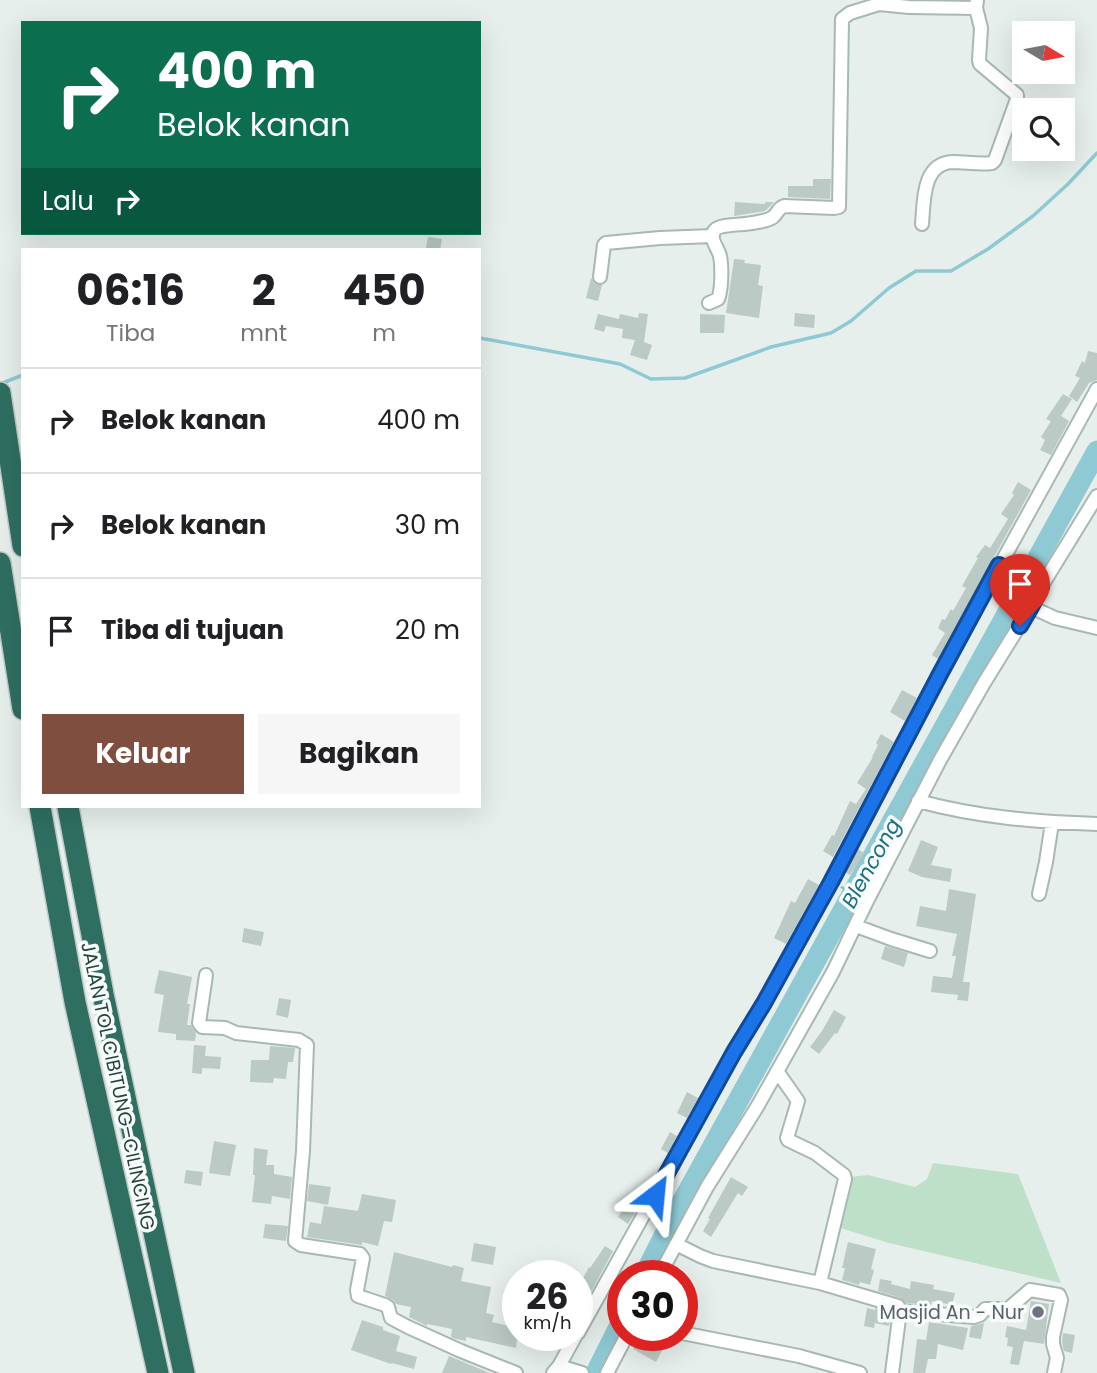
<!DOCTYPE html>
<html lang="id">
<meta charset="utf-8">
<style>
body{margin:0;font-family:Poppins,sans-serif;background:#f6f6f6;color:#202124;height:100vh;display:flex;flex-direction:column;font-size:26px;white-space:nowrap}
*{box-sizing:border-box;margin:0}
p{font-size:23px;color:#757577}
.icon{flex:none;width:38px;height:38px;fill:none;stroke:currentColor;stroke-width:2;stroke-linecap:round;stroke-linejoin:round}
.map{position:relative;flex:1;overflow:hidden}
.sheet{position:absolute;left:21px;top:248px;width:460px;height:560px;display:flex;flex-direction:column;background:#fff;border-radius:0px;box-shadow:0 7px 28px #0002}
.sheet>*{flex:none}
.hud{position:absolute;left:21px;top:21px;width:460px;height:214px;border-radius:0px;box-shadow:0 7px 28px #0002;background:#0b6e4f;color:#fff;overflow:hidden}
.needle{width:46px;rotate:100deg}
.fabs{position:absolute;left:1012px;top:21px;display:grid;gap:14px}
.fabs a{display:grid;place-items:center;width:63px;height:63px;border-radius:0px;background:#fff;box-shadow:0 7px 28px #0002;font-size:35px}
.speed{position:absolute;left:502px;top:1260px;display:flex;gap:14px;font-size:35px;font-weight:700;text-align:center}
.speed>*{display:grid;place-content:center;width:91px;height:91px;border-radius:50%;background:#fff;box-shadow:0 7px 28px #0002;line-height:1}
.speed small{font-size:18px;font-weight:400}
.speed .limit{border:10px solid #d22;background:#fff;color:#111}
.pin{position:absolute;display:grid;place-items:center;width:60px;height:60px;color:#fff;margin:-72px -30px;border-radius:50% 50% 50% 0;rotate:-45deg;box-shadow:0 0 7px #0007}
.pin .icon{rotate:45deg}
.me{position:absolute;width:77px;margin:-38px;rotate:29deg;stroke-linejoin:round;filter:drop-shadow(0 0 5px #0008)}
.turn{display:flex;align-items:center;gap:24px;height:147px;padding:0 21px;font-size:32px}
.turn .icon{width:91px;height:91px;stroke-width:2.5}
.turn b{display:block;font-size:49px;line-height:60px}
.then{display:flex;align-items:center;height:66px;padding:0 21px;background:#0003;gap:14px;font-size:26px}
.eta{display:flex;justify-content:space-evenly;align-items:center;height:119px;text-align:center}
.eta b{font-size:42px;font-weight:700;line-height:49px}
.button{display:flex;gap:14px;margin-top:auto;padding:14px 21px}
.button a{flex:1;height:80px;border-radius:0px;background:#7f4e3f;color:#fff;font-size:28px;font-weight:700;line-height:80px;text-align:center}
.button a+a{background:#f6f6f6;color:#202124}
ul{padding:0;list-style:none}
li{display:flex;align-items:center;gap:21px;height:105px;padding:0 21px;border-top:2px solid #e0e0e0}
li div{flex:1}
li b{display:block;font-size:26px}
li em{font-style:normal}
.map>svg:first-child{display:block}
</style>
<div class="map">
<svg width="1097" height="1373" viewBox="0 0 1097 1373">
<rect width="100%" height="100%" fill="#e6efeb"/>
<path fill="#bfe0c8" d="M 933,1163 L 1018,1174 L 1061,1283 L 889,1243 L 837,1227 L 849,1177 L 868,1175 L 915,1187 L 927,1179 Z"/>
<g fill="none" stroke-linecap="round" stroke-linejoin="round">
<path stroke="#8ec9d4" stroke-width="3.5" d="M 480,338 L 620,364 L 651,379 L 685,378 L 771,347 L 831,333 L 851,321 L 889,288 L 916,271 L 951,271 L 988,249 L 1033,216 L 1068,184 L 1097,153
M 0,384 L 23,375"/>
<path stroke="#8ec9d4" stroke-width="21" d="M 644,1276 L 670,1224 L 1097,451
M 596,1373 L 623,1319"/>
</g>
<path fill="#bbcac4" d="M 813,179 L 831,179 L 830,199 L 788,197 L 788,186 L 813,186 Z
M 735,202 L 765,204 L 765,202 L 774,202 L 765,211 L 734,216 Z
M 428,237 L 442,239 L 440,250 L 426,248 Z
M 734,259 L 745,260 L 744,263 L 761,265 L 758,285 L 763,286 L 759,318 L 726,313 Z
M 591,278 L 595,284 L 602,285 L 598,301 L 586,298 Z
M 639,313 L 648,314 L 644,342 L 652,345 L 647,360 L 630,355 L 635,340 L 622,338 L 623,329 L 606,326 L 604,332 L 594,329 L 598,314 L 619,319 L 620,314 L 638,318 Z
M 795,313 L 815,315 L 814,328 L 794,326 Z
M 700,314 L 725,315 L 724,333 L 700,333 Z
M 1088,351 L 1097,353 L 1097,380 L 1089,383 L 1077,402 L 1069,396 L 1080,378 L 1075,376 L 1082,361 L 1085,363 Z
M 1063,394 L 1072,399 L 1061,416 L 1069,421 L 1051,455 L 1040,450 L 1045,440 L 1041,437 L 1051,421 L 1046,419 Z
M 1018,482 L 1031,490 L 938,659 L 932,655 L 945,633 L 938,628 L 942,619 L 945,620 L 951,609 L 953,611 L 966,588 L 962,586 L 978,558 L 976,557 L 985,545 L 990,548 L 1008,519 L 1001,514 L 1014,495 L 1012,493 Z
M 902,690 L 917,698 L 905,721 L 890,712 Z
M 881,734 L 894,742 L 833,857 L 823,851 L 832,835 L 834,836 L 850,801 L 856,804 L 866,789 L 857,783 L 873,757 L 872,757 L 878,745 L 876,743 Z
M 921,840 L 938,847 L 931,865 L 952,869 L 950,882 L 922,877 L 908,871 Z
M 858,849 L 864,853 L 850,875 L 845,872 Z
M 808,879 L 819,885 L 786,944 L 774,938 L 791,901 L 795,903 Z
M 949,889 L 976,894 L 963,982 L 970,982 L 968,1001 L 957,1000 L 958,995 L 931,992 L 933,976 L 952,978 L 956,956 L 952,956 L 957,934 L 916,926 L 920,906 L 946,911 Z
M 244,928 L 264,932 L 261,946 L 242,942 Z
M 885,946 L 908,953 L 904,967 L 881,959 Z
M 159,970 L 192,977 L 187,1004 L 190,1004 L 187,1025 L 191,1025 L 196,1033 L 195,1041 L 176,1040 L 176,1034 L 158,1032 L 164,995 L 154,993 Z
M 279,998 L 291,1000 L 288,1018 L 276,1015 Z
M 834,1010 L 846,1017 L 837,1034 L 835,1033 L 819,1054 L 810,1047 L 822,1031 Z
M 194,1045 L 206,1046 L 205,1056 L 221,1057 L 220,1069 L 202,1068 L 202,1074 L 192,1073 Z
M 270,1046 L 295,1048 L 293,1062 L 288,1062 L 286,1079 L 274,1078 L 273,1083 L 250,1082 L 251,1060 L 269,1060 Z
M 687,1092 L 698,1098 L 687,1118 L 677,1113 Z
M 670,1132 L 677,1136 L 668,1153 L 661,1149 Z
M 214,1141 L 236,1145 L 230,1176 L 209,1173 Z
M 254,1148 L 268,1150 L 266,1165 L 274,1165 L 274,1174 L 292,1177 L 290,1199 L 272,1196 L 271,1204 L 252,1202 L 255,1175 L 253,1175 Z
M 186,1170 L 203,1172 L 201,1186 L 184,1183 Z
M 731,1177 L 748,1187 L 742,1196 L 738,1193 L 711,1237 L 703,1231 L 710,1219 L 708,1218 Z
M 309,1184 L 331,1187 L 328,1205 L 307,1201 Z
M 362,1194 L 396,1200 L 392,1222 L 384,1221 L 378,1246 L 362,1242 L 362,1245 L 307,1237 L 310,1222 L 321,1224 L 324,1206 L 358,1211 Z
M 628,1203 L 637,1209 L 628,1224 L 618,1217 Z
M 265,1224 L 288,1226 L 286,1241 L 263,1238 Z
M 848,1242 L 876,1249 L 871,1269 L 874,1270 L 870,1285 L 860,1282 L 859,1285 L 842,1280 L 845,1268 L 842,1268 Z
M 474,1243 L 496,1247 L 493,1265 L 471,1261 Z
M 605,1246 L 613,1251 L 578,1316 L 578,1287 L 589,1267 L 590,1268 Z
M 394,1252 L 452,1267 L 453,1265 L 464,1268 L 461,1281 L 491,1287 L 486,1313 L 494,1315 L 492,1322 L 518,1328 L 516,1348 L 466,1337 L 466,1341 L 456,1339 L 451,1337 L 452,1329 L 427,1324 L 427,1326 L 409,1317 L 411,1307 L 396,1304 L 393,1300 L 385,1296 Z
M 880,1279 L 892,1281 L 891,1284 L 910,1289 L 911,1281 L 934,1285 L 933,1289 L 955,1293 L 952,1305 L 932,1301 L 931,1305 L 906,1303 L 900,1298 L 878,1291 Z
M 1031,1301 L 1049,1304 L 1044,1344 L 1024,1341 L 1019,1365 L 1010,1364 L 1013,1347 L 1007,1346 L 1008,1338 L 1005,1337 L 1007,1326 L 1026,1330 Z
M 867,1308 L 875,1310 L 875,1308 L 891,1313 L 889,1326 L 875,1323 L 874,1328 L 864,1326 Z
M 362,1320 L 383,1327 L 383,1330 L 400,1336 L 396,1351 L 417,1357 L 414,1369 L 392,1363 L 391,1364 L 351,1350 Z
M 929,1322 L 968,1328 L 963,1350 L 938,1344 L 936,1359 L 928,1359 L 925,1373 L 913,1373 L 917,1339 L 926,1340 Z
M 984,1323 L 981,1339 L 969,1337 L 971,1326 Z
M 1063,1333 L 1075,1335 L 1072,1353 L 1064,1351 L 1062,1343 Z
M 640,1335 L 652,1335 L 666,1343 L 656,1362 L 633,1349 Z
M 449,1356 L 490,1373 L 442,1373 Z"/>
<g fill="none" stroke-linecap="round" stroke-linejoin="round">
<g stroke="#a8b8b2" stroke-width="16">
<path id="street" d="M 922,224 C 924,201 922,163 953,162 C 966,162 979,165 992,163 L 995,160 L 1017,99 L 1017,95 L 980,64 L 979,60 L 981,28 L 976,8
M 600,277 L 604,245 L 606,243 L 660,238 L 713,236
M 709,303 L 718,299 C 722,290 722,266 720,256 C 718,248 708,237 715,230 C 720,224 744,225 752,223 C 758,222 768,221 773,217 C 778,213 777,209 784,206 L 834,208 L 839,207 L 842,19 L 850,13 L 879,4 L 909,7 L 976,8 L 977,0
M 999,565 L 1041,587
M 1031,607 L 1055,618 L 1097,628
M 918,801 C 977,817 1036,822 1097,824
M 1039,894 L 1046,862 L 1052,823
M 856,926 L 891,939 L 930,951
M 206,975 L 199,1023 L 202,1027 L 225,1028 L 236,1033 L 299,1040 L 307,1045 L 303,1151 L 295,1241 L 301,1245 L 360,1254 L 363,1258 L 357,1290 L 358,1296 L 385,1305 L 388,1307 L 391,1318 L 408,1327 L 461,1351 L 516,1373
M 777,1071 L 798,1101 L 787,1138 L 788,1140 L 815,1153 L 844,1175 L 845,1179 L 820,1283
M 676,1244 L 700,1256 L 713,1261 L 820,1283 L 898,1306 L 900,1311 L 892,1373
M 659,1276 L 707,1187 L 757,1107 L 833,972 L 867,901 L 940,760 L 984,683 L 1031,607 L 1041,587 L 1097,496
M 900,1311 L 974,1317 L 980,1315 L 985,1309 L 1008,1309 L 1030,1290 L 1059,1295 L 1061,1300 L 1053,1337 L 1053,1344 L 1057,1358 L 1054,1373
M 578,1333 L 734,1052 L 764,1003 L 823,896 L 940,674 L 1097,389
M 682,1333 L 799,1356 L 860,1373
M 559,1366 L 582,1373
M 553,1373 L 559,1366 L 576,1335
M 607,1373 L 627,1335"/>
</g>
<g stroke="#c2cac8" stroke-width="24">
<path id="highway" d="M 0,393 L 23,546
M 0,563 L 23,709
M 40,807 L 75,1002 L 158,1373
M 68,807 L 103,994 L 184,1373"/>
</g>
<path stroke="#86b3a5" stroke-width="2" stroke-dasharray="3.5 5" stroke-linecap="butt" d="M 841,887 L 855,894"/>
<use href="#street" stroke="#fff" stroke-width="12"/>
<use href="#highway" stroke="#2f6f62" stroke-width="21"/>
</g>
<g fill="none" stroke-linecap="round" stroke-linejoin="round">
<g stroke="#114b97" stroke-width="18">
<path id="route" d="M 655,1195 L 734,1052 L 764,1003 L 831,882 L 940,674 L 999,565 L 1041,587 L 1031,607 L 1020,626"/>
</g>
<use href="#route" stroke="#1a73e8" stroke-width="12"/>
</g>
<circle fill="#6b7280" stroke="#f7fbf9" stroke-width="2.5" cx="1038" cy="1312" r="7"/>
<g text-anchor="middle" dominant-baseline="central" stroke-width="7" stroke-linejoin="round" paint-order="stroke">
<g font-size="19" fill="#24423a" stroke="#f7fbf9">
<text transform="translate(118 1086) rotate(78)">JALAN TOL CIBITUNG–CILINCING</text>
</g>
<g font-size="19" fill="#5b616d" stroke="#f7fbf9" text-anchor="end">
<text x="1024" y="1312">Masjid An - Nur</text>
</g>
<g font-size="21" font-style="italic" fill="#1c6f80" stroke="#f7fbf9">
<text transform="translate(871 863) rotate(-61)">Blencong</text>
</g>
</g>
</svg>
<div class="fabs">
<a><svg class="needle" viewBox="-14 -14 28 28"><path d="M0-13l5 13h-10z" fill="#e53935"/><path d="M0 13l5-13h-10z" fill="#757577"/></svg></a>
<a><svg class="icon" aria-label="search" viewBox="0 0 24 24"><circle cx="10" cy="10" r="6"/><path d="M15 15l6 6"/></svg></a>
</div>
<div class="speed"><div>26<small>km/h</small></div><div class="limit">30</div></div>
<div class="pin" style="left:1020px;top:626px;background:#d93025"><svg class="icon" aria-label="arrive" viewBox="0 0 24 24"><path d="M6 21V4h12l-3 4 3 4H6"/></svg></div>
<svg class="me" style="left:655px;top:1195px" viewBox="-20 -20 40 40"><path d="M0-17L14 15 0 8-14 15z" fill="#1a73e8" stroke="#fff" stroke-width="4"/></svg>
<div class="hud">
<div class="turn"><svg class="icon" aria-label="right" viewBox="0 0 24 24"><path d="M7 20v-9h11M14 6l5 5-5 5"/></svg><div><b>400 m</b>Belok kanan</div></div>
<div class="then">Lalu<svg class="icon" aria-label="right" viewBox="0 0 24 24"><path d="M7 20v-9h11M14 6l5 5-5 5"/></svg></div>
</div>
<section class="sheet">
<div class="eta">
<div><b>06:16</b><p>Tiba</p></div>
<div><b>2</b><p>mnt</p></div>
<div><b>450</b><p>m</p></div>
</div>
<ul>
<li><svg class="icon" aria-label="right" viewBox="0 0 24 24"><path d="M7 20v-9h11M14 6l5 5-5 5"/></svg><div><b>Belok kanan</b></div><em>400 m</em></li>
<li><svg class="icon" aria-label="right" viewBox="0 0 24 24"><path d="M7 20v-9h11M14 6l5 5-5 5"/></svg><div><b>Belok kanan</b></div><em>30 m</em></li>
<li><svg class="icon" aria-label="arrive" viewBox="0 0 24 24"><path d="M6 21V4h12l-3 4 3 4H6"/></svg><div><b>Tiba di tujuan</b></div><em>20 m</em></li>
</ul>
<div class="button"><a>Keluar</a><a>Bagikan</a></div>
</section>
</div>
